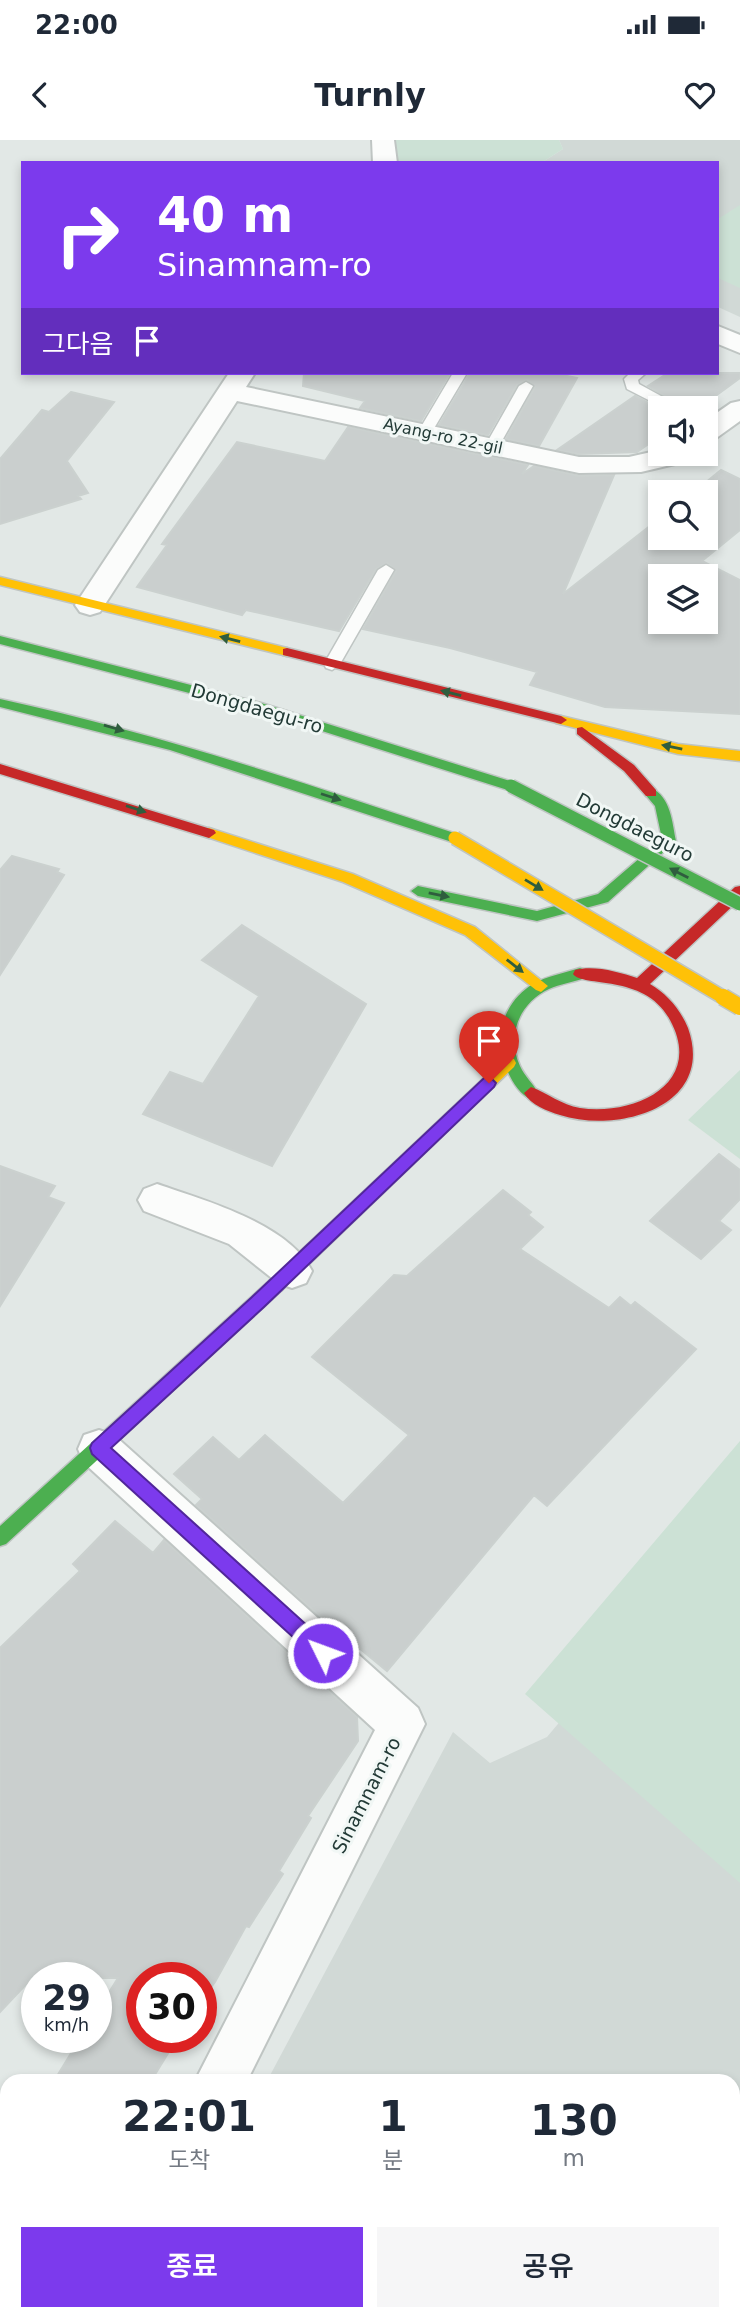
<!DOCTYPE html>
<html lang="ko">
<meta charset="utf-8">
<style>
body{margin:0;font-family:"DejaVu Sans","Noto Sans KR",sans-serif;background:#f6f6f7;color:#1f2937;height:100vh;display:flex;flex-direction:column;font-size:26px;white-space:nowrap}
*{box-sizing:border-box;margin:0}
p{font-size:23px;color:#747a83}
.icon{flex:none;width:38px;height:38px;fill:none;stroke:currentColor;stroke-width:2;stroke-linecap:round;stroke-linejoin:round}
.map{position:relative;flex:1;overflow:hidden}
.sheet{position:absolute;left:0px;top:1934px;width:740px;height:247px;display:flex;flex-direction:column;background:#fff;border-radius:21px 21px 0 0;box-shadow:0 4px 10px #0003}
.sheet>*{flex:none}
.banner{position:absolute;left:21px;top:21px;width:698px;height:214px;border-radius:0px;box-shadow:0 4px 10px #0003;background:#7c3aed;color:#fff;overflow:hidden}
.fabs{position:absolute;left:648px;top:256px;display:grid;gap:14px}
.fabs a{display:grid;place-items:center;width:70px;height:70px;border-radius:0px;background:#fff;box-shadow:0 4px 10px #0003;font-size:35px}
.speed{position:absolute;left:21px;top:1822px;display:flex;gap:14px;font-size:35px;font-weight:700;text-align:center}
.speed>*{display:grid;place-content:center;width:91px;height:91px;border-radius:50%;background:#fff;box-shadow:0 4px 10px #0003;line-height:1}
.speed small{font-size:18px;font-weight:400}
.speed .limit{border:10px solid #d22;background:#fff;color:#111}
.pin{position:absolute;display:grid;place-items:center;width:60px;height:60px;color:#fff;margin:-72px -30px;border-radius:50% 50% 50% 0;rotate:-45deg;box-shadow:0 0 7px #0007}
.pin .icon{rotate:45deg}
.me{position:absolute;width:77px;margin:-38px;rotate:312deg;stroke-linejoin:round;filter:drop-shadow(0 0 5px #0008)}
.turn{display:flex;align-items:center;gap:24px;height:147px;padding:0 21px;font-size:32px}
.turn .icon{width:91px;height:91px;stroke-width:2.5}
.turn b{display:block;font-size:49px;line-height:60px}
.then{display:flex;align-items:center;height:66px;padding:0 21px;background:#0003;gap:14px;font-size:26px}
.eta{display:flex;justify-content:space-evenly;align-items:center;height:119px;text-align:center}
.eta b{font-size:42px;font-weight:600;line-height:49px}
.button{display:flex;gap:14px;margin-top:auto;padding:14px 21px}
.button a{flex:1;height:80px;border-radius:0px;background:#7c3aed;color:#fff;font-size:28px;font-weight:600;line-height:80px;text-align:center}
.button a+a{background:#f6f6f7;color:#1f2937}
.status{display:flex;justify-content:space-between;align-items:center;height:49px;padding:0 35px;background:#fff;direction:ltr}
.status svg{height:19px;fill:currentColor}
header{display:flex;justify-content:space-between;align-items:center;height:91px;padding:0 21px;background:#fff;font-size:32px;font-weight:600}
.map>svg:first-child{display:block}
</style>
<div class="status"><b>22:00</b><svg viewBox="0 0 49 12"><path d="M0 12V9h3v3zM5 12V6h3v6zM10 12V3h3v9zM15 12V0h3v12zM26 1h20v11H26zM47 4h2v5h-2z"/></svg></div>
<header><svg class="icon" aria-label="back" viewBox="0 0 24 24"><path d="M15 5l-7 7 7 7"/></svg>Turnly<svg class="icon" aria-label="heart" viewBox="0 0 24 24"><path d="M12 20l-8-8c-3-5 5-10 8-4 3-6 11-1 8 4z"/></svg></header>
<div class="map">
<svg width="740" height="2180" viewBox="0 0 740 2180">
<rect width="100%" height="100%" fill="#e2e8e6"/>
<path fill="#d1d9d6" d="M 559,0 L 740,0 L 740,177 L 718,167 L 718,23 L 541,23 L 563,9 Z
M 740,1367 L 740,2180 L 139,2180 L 143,2174 L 733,2174 L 733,1941 L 267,1941 L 453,1592 L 490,1623 L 547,1597 Z"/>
<path fill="#cce1d5" d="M 389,0 L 559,0 L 563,9 L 541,23 L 391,23 Z
M 740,65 L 740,148 L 718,138 L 718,79 Z
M 740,930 L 740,1019 L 688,980 Z
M 740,1301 L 740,1743 L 525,1554 Z"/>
<path fill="#cacfce" stroke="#cbd1cf" stroke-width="2" fill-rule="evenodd" d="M 304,233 L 450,233 L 421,281 L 360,268 L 365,261 L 303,246 Z
M 470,233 L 552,233 L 577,238 L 539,306 L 506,299 L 535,247 L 527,240 L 517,245 L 488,295 L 439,285 Z
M 668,233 L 740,233 L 740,238 L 699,268 L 686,268 L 648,246 Z
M 71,252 L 114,262 L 67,321 L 88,353 L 78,356 L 81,359 L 0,384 L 0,319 L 42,270 L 49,272 Z
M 635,256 L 660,269 L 660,296 L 637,312 L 579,314 L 557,310 Z
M 348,287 L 528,325 L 522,334 L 534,326 L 579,336 L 614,335 L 563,454 L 660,378 L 660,397 L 705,397 L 705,352 L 694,352 L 721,330 L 740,339 L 740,390 L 702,421 L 740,440 L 740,574 L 605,567 L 530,545 L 537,532 L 450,508 L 363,489 L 396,431 L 387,423 L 376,429 L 339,491 L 246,470 L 242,475 L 137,447 L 167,405 L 162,404 L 237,302 L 325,321 ZM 660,436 L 705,436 L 705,481 L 660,481 Z
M 12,716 L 59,729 L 57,732 L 64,735 L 0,835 L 0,730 Z
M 242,785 L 366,864 L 272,1026 L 143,974 L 170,932 L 203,944 L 259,856 L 202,820 Z
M 719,1014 L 740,1030 L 740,1059 L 719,1081 L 731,1090 L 701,1119 L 650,1081 Z
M 0,1026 L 55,1046 L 48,1057 L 64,1063 L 0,1166 Z
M 503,1050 L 531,1072 L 528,1075 L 543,1087 L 520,1109 L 609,1168 L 620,1157 L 631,1166 L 635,1162 L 696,1209 L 547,1366 L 534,1355 L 387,1531 L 353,1503 L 353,1506 L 196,1365 L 202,1359 L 174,1334 L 213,1297 L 239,1320 L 265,1295 L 343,1363 L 409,1295 L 312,1217 L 394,1135 L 407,1136 Z
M 115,1381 L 153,1413 L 164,1400 L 357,1577 L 358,1601 L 308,1676 L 311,1678 L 279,1731 L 283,1734 L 249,1787 L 246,1786 L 215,1842 L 201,1861 L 201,1838 L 142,1838 L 142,1897 L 178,1897 L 151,1941 L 54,1941 L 81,1897 L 96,1897 L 96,1873 L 118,1838 L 32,1838 L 0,1872 L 0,1508 L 80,1431 L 73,1424 Z"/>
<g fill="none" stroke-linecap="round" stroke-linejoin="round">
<g stroke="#bfc5c3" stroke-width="3">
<path id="lane" d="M 453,233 L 467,233 L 430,295 L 420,295 L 418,292 Z
M 630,233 L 646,233 L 638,240 L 639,244 L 683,268 L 664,268 L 627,249 L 624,239 Z
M 526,242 L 533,246 L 499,306 L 492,310 L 487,309 L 485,306 L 519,246 Z
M 386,425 L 394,430 L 340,524 L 332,530 L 326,528 L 324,524 L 378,430 Z"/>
</g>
<g stroke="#bfc5c3" stroke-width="4">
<path id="street" d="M 372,0 L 394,0 L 397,23 L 373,23 Z
M 718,186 L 740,195 L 740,213 L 718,204 Z
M 229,233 L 255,233 L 246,247 L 579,317 L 629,317 L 660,310 L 660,313 L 690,313 L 687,319 L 675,324 L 641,332 L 579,333 L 237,261 L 100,472 L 90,475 L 80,472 L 75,465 Z
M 740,261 L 740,281 L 715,299 L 705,301 L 705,281 L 731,263 Z
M 157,1044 C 204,1060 289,1084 312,1131 L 306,1143 L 292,1148 L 278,1143 L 229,1104 L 144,1071 L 138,1060 L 144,1049 Z
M 99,1290 L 114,1295 L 418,1568 L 425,1584 L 247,1941 L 195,1941 L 375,1590 L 84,1323 L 78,1309 L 84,1295 Z
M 0,1959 L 7,1962 L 7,2019 L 0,2016 Z
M 73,2174 L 128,2174 L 126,2180 L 70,2180 Z"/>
</g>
<g stroke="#bfc5c3" stroke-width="3">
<path id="fast" d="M 0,496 L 261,563 L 516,643 L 518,646 L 511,651 L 259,571 L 0,504 Z
M 0,559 C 157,593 308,644 460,695 L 462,698 L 455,703 L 170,610 L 0,567 Z
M 651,648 C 671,657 672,682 676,701 L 608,762 L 537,781 L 418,756 L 411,751 L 418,746 L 537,771 L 598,754 L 662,699 L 655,666 L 644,653 Z
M 580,828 L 585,830 L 587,834 L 585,838 C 573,842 560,844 549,849 C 519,863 506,896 520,926 C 525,937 533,943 538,953 L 531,959 C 520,955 512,941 507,930 C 492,899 503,862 533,844 C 547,836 564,833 580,828 Z
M 276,1138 L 282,1140 L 284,1145 L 282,1150 L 6,1404 L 0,1406 L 0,1386 L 270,1140 Z"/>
</g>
<g stroke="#bfc5c3" stroke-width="3">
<path id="slow" d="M 0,437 L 287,508 L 293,512 L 287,516 L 0,445 Z
M 561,576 L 678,604 L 740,611 L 740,621 L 678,614 L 556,583 L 556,577 Z
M 209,688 L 353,734 L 475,787 L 548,846 L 541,852 L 536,850 L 465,795 L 343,742 L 204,696 L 204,690 Z
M 509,917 L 514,919 L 516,923 L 514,927 L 282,1150 L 276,1152 L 270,1150 L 268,1145 L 270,1140 L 504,919 Z"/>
</g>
<g stroke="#bfc5c3" stroke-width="3">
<path id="jam" d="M 287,508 L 561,576 L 567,580 L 561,584 L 283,515 L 283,509 Z
M 582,587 L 634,625 L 656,650 L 656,656 L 646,656 L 624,631 L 577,594 L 577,588 Z
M 0,624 L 214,690 L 216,693 L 209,698 L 0,634 Z
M 740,746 L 740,759 L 650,844 C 667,854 680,869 688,888 C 716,967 618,994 560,975 C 547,971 531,965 524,953 L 531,947 C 548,953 561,965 580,968 C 634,976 705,944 670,880 C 645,833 583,848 573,834 L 575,830 C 594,825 619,832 637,838 L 735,747 Z"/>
</g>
<use href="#lane" fill="#fbfcfb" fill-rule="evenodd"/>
<use href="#street" fill="#fbfcfb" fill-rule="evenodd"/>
<use href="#fast" fill="#4caf50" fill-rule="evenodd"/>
<use href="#slow" fill="#ffc107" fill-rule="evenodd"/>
<use href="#jam" fill="#c62828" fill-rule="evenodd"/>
<g stroke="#c6cac9" stroke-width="10">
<path id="rail" d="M 733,2025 L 740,2016
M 733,2104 L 740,2096
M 613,2180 L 618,2174
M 676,2180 L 681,2174"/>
</g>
<use href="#rail" stroke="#f1f7f5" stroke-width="7" stroke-dasharray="20" stroke-linecap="butt"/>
<g stroke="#bfc5c3" stroke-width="16" stroke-linecap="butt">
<path id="fast-bridge" d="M 511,646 L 740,764"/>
</g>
<g stroke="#bfc5c3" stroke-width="16" stroke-linecap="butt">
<path id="slow-bridge-far1" d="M 455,698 L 726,859"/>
</g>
<g stroke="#bfc5c3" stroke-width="19" stroke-linecap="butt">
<path id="slow-bridge" d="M 723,857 L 740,867"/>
</g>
<use href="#fast-bridge" stroke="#4caf50" stroke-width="13"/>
<use href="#slow-bridge-far1" stroke="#ffc107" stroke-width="13"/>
<use href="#slow-bridge" stroke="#ffc107" stroke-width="16"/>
</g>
<defs><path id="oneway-solid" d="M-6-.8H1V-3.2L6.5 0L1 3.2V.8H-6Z" transform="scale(1.75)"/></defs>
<g fill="#2f5d3e">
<use href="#oneway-solid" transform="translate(230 499) rotate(-166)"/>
<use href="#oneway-solid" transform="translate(451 553) rotate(-166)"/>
<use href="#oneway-solid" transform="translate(114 588) rotate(16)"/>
<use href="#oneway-solid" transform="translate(672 607) rotate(-168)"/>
<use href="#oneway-solid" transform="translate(331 657) rotate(18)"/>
<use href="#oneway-solid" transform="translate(136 669) rotate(18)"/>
<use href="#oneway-solid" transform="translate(679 733) rotate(-153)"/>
<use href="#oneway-solid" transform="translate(534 745) rotate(31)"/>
<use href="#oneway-solid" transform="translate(439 755) rotate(11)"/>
<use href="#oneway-solid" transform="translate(515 826) rotate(38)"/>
</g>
<path fill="#7c3aed" stroke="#51269a" stroke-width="2" d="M 489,936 L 496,943 L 494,947 L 264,1167 L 111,1308 L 330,1506 L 333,1513 L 330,1519 L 323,1522 L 317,1519 L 92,1314 L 90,1308 L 92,1303 L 252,1157 L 484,938 Z"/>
<g text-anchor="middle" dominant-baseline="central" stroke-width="6" stroke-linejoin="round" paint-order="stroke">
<g font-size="16" fill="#223a36" stroke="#f1f7f5">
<text transform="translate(443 296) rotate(12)">Ayang-ro 22-gil</text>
</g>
<g font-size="19" fill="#223a36" stroke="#f1f7f5">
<text transform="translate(257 568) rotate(16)">Dongdaegu-ro</text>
<text transform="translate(635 687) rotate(27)">Dongdaeguro</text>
<text transform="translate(366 1655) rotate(-63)">Sinamnam-ro</text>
</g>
</g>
</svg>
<div class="fabs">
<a><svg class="icon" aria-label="sound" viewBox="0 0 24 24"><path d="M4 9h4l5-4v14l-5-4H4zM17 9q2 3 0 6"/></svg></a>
<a><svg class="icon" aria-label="search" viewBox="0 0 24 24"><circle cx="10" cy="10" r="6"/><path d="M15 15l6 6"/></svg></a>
<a><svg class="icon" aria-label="layers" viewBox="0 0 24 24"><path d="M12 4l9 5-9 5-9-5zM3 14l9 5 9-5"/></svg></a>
</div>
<div class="speed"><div>29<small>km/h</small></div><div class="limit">30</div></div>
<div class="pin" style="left:489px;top:943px;background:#d93025"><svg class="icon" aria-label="arrive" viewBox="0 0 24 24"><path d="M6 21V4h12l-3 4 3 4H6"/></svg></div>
<svg class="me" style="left:323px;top:1513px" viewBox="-20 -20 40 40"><circle r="17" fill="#7c3aed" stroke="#fff" stroke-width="3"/><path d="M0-11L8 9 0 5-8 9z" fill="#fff"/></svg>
<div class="banner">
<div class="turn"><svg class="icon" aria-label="right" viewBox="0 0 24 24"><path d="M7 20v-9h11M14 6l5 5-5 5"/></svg><div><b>40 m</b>Sinamnam-ro</div></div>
<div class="then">그다음<svg class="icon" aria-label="arrive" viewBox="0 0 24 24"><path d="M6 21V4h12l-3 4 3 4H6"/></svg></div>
</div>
<section class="sheet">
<div class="eta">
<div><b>22:01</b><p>도착</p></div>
<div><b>1</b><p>분</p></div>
<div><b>130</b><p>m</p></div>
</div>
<div class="button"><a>종료</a><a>공유</a></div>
</section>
</div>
